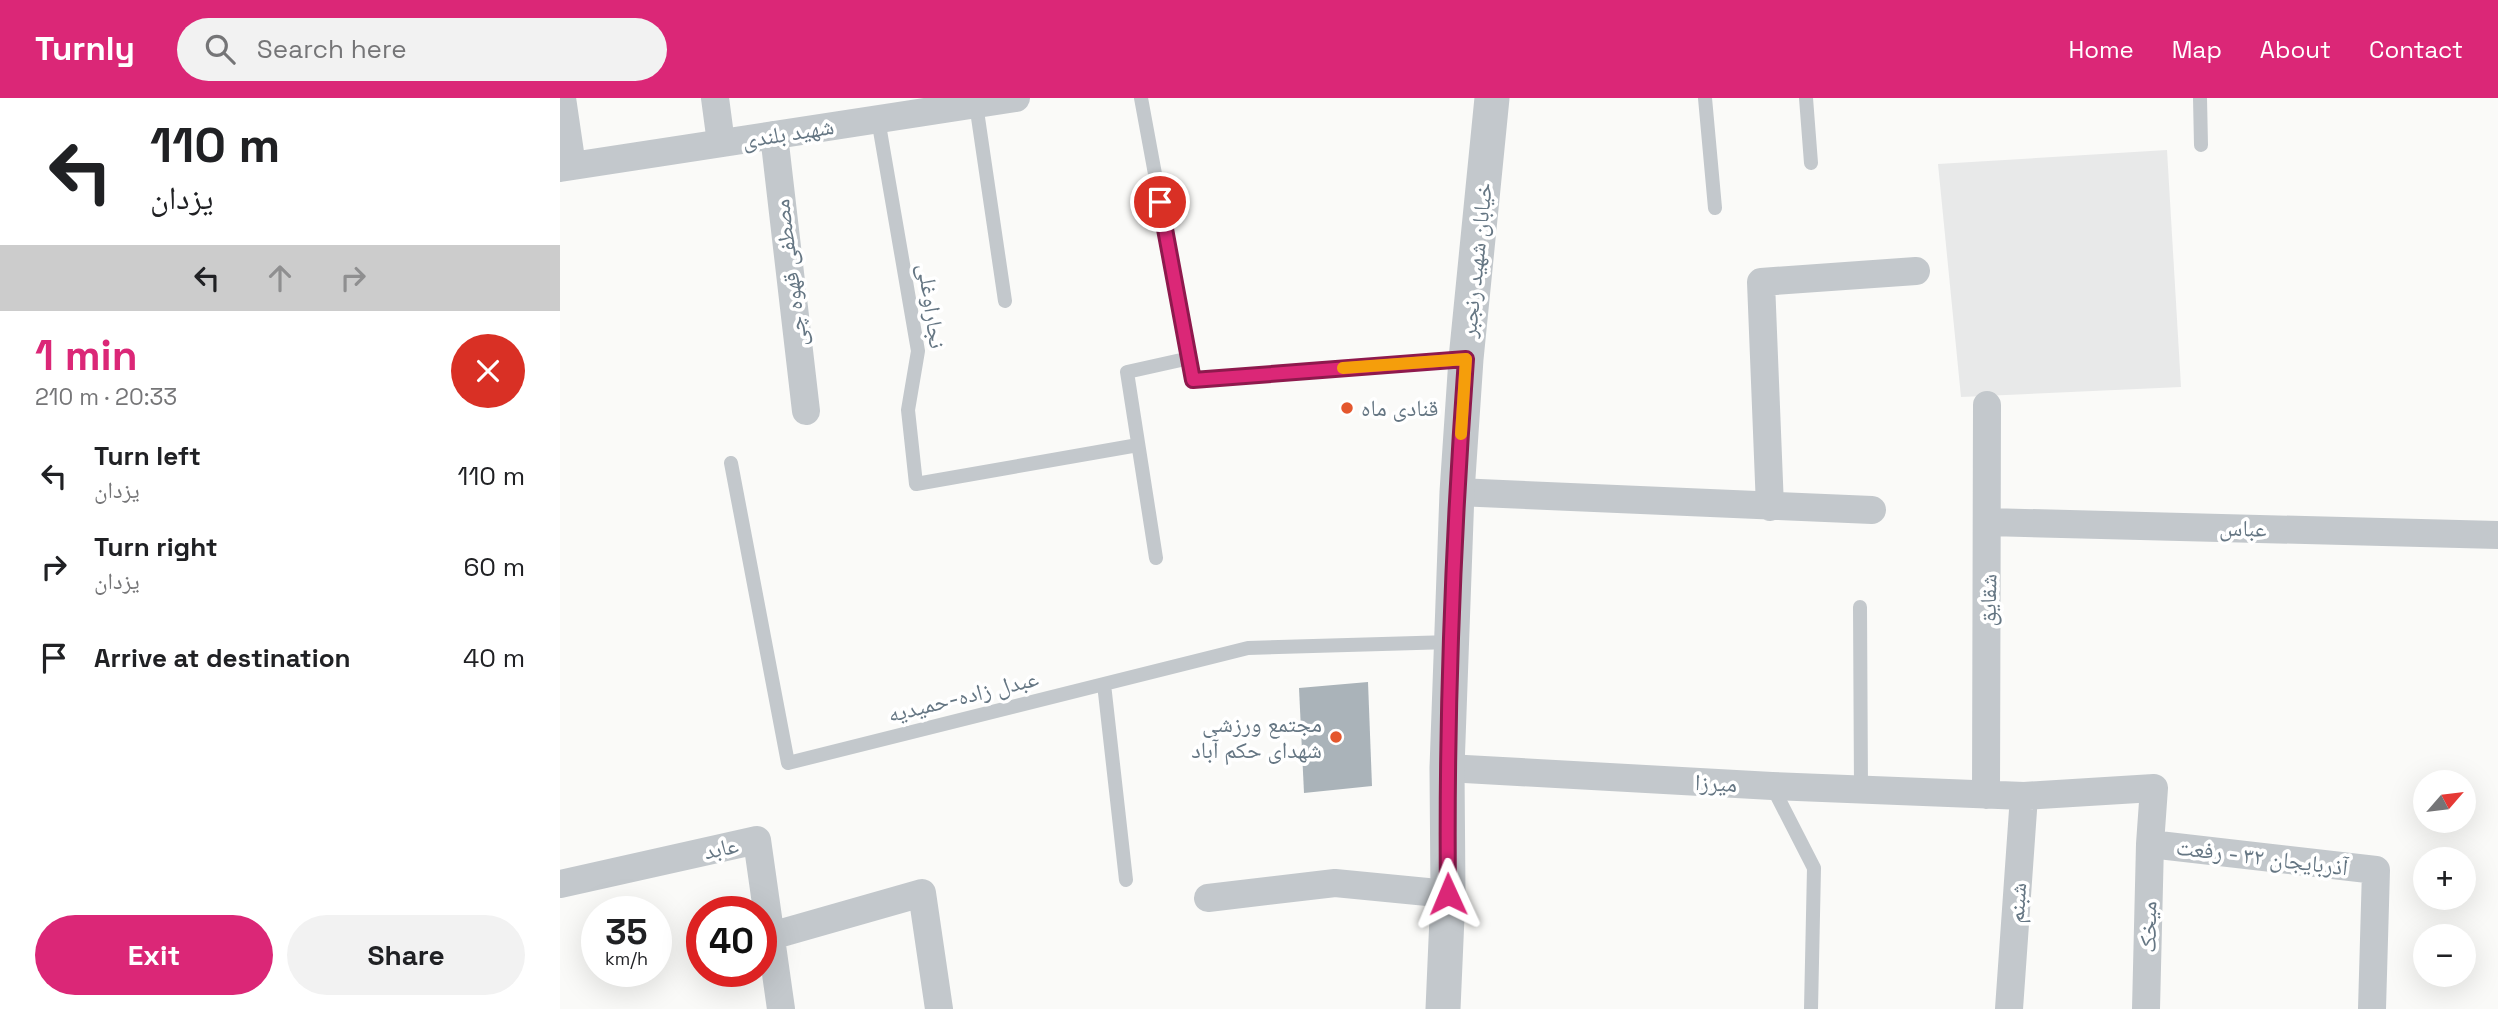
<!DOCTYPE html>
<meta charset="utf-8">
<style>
body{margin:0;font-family:"Space Grotesk","Noto Naskh Arabic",sans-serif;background:#f2f2f2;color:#202124;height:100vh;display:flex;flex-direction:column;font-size:26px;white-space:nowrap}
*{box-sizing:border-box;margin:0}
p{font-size:23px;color:#757577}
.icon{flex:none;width:38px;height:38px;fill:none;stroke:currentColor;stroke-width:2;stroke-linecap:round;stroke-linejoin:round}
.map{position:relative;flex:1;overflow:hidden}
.details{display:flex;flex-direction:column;background:#fff;width:560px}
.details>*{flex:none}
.guide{background:#fff;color:#202124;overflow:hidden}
.needle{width:46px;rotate:62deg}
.tools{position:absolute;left:1853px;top:672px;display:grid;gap:14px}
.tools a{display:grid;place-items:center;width:63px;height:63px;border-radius:50%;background:#fff;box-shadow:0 7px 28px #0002;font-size:35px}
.speed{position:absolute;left:21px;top:798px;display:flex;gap:14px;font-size:35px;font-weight:700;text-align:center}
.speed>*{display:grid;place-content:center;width:91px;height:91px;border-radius:50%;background:#fff;box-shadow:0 7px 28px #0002;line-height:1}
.speed small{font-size:18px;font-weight:400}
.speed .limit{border:10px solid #d22;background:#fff;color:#111}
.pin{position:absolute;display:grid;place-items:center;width:60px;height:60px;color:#fff;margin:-30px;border:4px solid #fff;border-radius:50%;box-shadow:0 2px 7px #0007}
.me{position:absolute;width:77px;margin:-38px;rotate:359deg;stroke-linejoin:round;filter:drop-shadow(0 0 5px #0008)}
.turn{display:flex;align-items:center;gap:24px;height:147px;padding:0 35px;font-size:32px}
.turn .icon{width:91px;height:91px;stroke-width:2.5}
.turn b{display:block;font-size:49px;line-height:60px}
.lanes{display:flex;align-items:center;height:66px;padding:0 35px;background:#0003;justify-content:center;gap:35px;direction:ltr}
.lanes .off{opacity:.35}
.round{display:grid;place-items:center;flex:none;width:74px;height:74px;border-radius:37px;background:#f2f2f2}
.overview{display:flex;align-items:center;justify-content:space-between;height:119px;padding:0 35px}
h1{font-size:42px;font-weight:700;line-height:52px;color:#db2777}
.action{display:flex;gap:14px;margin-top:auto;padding:14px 35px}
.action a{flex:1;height:80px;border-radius:42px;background:#db2777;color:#fff;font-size:28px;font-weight:700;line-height:80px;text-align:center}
.action a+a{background:#f2f2f2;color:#202124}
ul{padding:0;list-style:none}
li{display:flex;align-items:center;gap:21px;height:91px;padding:0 35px}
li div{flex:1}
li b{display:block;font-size:26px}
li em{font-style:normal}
header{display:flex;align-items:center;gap:42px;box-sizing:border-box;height:98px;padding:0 35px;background:#db2777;color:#fff}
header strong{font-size:33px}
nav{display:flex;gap:38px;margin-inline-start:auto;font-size:24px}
.search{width:490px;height:63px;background:#f2f2f2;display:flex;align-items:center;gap:18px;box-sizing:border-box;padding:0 24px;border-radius:38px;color:#757577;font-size:26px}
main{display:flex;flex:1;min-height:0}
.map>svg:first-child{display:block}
</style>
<header>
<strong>Turnly</strong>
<div class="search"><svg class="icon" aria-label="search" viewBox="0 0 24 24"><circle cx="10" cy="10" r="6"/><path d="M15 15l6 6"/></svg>Search here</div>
<nav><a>Home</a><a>Map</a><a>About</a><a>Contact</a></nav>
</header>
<main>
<section class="details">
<div class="guide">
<div class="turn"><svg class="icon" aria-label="left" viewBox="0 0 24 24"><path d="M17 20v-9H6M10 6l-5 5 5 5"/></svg><div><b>110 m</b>یزدان</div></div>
<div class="lanes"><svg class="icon" aria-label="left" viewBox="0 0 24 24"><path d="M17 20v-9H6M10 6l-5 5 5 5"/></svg><svg class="icon off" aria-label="ahead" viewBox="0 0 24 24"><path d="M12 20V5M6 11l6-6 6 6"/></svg><svg class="icon off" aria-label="right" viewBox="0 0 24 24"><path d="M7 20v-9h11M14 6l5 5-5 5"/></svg></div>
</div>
<div class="overview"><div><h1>1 min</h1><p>210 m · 20:33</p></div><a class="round" style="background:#d93025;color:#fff"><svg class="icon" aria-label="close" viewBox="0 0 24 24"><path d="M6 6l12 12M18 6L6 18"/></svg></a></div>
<ul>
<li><svg class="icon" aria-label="left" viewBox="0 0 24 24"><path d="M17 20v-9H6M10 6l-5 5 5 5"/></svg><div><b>Turn left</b><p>یزدان</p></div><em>110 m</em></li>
<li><svg class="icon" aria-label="right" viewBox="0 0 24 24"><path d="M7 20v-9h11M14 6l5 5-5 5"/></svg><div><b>Turn right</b><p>یزدان</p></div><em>60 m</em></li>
<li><svg class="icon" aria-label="arrive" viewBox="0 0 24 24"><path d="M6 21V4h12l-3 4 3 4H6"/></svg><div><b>Arrive at destination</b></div><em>40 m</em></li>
</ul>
<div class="action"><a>Exit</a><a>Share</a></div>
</section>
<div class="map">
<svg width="1938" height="911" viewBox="0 0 1938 911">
<rect width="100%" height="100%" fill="#fafaf8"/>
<path fill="#e8e9e9" d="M 1607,52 L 1621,289 L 1401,299 L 1378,66 Z"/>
<path fill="#aab3b9" d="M 808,584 L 812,688 L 744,695 L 739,590 Z"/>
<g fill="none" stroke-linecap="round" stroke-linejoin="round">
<path stroke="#c3c8cc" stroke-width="14" d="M 581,0 L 633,282 L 905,261
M 1145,0 L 1155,110
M 1246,0 L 1251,65
M 1640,0 L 1641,47
M 416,6 L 445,203
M 318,21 L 358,253 L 348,312 L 356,386 L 578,347
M 171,365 L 228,665 L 688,550 L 891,544
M 596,460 L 567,274 L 630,260
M 1300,509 L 1301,691
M 544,586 L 566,782
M 1212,688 L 1254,770 L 1251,911"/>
<path stroke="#c3c8cc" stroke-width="28" d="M 2,0 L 12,68
M 155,0 L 161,45
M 214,37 L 246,313
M 0,70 L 456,0
M 897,394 L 1312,412
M 1210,409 L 1201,184 L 1356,173
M 1428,424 L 1938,437
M 887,670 L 1212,688 L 1464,698 L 1594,690 L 1590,746 L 1816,772 L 1812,911
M 1426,697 L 1427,307
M 0,786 L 197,742 L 221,911
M 648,800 L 775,785 L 888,796
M 211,838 L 362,795 L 379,911
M 1449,911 L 1464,698
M 1586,911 L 1590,746"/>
<path stroke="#c3c8cc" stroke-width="35" d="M 883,911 L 888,796 L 887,670 L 897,394 L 906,261 L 932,0"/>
</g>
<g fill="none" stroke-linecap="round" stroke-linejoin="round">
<g stroke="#8e194d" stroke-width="18">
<path id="route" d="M 600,104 L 633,282 L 906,261 C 893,439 886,618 888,796"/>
</g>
<use href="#route" stroke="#db2777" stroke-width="12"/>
<path stroke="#f59e0b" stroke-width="12" d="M 783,270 L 906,261 L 901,336"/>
</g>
<g fill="#e4572e" stroke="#fff" stroke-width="2.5">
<circle cx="787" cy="310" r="7"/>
<circle cx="776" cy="639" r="7"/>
</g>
<g text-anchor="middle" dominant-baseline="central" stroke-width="7" stroke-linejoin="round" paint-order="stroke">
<g font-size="23" fill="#657683" stroke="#fff">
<text transform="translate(228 35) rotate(-9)">شهید بلندی</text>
<text transform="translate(916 162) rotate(-84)">خیابان شهید رنجبر</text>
<text transform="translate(230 175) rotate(-97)">مصطفی قهوه چی</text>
<text transform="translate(372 208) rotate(82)">نجاراوغلی</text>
<text transform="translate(1683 430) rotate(2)">عباس</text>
<text transform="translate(1428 502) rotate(-89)">شقایق</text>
<text transform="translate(403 598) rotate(-14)">عبدل زاده-حمیدیه</text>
<text transform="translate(1156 685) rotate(3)">میرزا</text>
<text transform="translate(161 750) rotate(-12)">عابد</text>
<text transform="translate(1702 759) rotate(7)">آذربایجان ۳۲ - رفعت</text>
<text transform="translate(1457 805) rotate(-86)">شبنم</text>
<text transform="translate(1588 829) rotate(-89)">میخک</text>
</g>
<g font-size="23" fill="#657683" stroke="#fff" text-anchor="start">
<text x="801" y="310">قنادی ماه</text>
<text x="762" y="626" text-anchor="end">مجتمع ورزشی<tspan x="762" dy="26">شهدای حکم آباد</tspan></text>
</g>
</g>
</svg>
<div class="tools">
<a><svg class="needle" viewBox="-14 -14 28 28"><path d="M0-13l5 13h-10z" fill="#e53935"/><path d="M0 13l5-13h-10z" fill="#757577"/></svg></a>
<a>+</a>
<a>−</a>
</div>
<div class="speed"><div>35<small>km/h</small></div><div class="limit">40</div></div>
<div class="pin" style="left:600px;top:104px;background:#d93025"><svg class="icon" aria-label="arrive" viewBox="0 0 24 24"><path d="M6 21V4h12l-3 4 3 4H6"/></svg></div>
<svg class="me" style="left:888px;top:796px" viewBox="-20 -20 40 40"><path d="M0-17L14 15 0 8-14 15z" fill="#db2777" stroke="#fff" stroke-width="4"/></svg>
</div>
</main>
